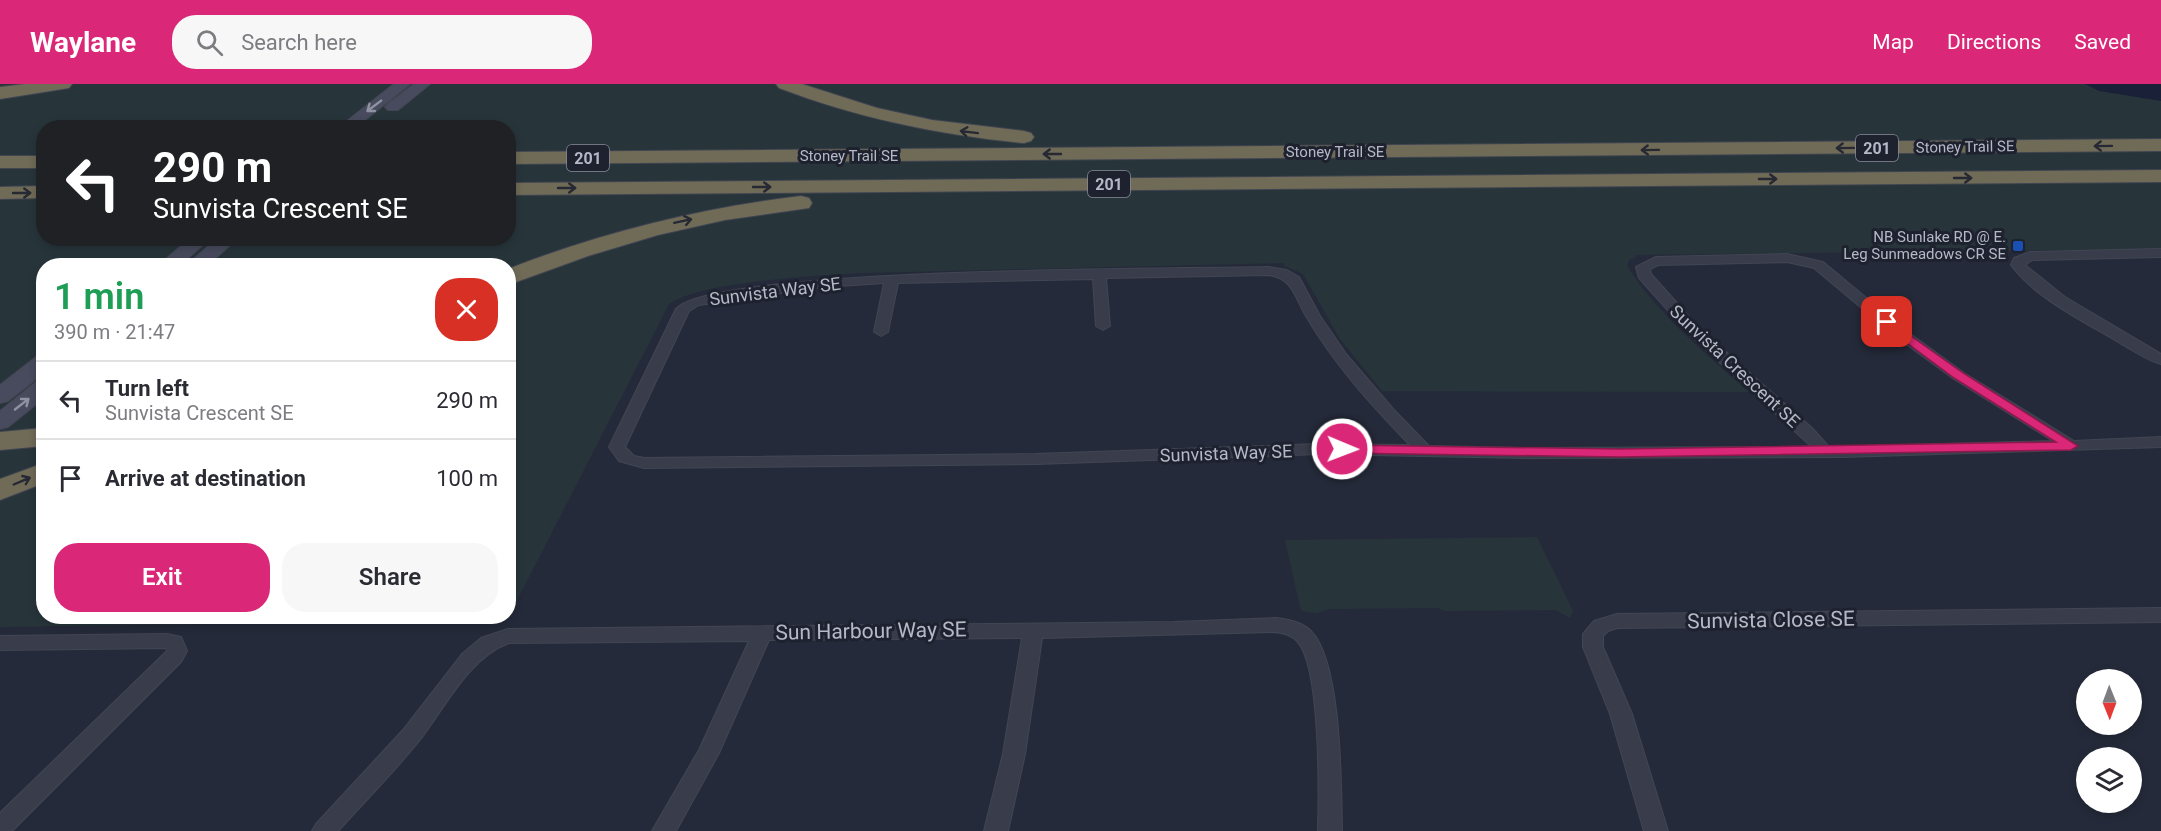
<!DOCTYPE html>
<meta charset="utf-8">
<style>
body{margin:0;font-family:Roboto,sans-serif;background:#f7f7f7;color:#2b2b33;height:100vh;display:flex;flex-direction:column;font-size:22px;white-space:nowrap}
*{box-sizing:border-box;margin:0}
p{font-size:20px;color:#7c7c81}
.icon{flex:none;width:33px;height:33px;fill:none;stroke:currentColor;stroke-width:2;stroke-linecap:round;stroke-linejoin:round}
.map{position:relative;flex:1;overflow:hidden}
.side{position:absolute;left:36px;top:174px;width:480px;height:366px;display:flex;flex-direction:column;background:#fff;border-radius:24px;box-shadow:0 3px 9px #0003}
.side>*{flex:none}
.banner{position:absolute;left:36px;top:36px;width:480px;height:126px;border-radius:24px;box-shadow:0 3px 9px #0003;background:#202124;color:#fff;overflow:hidden}
.needle{width:39px;rotate:179deg}
.buttons{position:absolute;left:2076px;top:585px;display:grid;gap:12px}
.buttons a{display:grid;place-items:center;width:66px;height:66px;border-radius:50%;background:#fff;box-shadow:0 3px 9px #0003;font-size:30px}
.pin{position:absolute;display:grid;place-items:center;width:51px;height:51px;color:#fff;margin:-26px;border-radius:12px;box-shadow:0 3px 9px #0006}
.me{position:absolute;width:66px;margin:-33px;rotate:91deg;stroke-linejoin:round;filter:drop-shadow(0 0 4px #0008)}
.turn{display:flex;align-items:center;gap:21px;height:126px;padding:0 18px;font-size:27px}
.turn .icon{width:78px;height:78px;stroke-width:2.5}
.turn b{display:block;font-size:42px;line-height:51px}
.round{display:grid;place-items:center;flex:none;width:63px;height:63px;border-radius:24px;background:#f7f7f7}
.summary{display:flex;align-items:center;justify-content:space-between;height:102px;padding:0 18px}
h1{font-size:36px;font-weight:600;line-height:45px;color:#1e9e55}
.button{display:flex;gap:12px;margin-top:auto;padding:12px 18px}
.button a{flex:1;height:69px;border-radius:24px;background:#db2777;color:#fff;font-size:24px;font-weight:600;line-height:69px;text-align:center}
.button a+a{background:#f7f7f7;color:#2b2b33}
ul{padding:0;list-style:none}
li{display:flex;align-items:center;gap:18px;height:78px;padding:0 18px;border-top:2px solid #e1e1e2}
li div{flex:1}
li b{display:block;font-size:22px}
li em{font-style:normal}
header{display:flex;align-items:center;gap:36px;box-sizing:border-box;height:84px;padding:0 30px;background:#db2777;color:#fff}
header strong{font-size:28px}
nav{display:flex;gap:33px;margin-inline-start:auto;font-size:21px}
.search{width:420px;height:54px;background:#f7f7f7;display:flex;align-items:center;gap:15px;box-sizing:border-box;padding:0 21px;border-radius:24px;color:#7c7c81;font-size:22px}
.map>svg:first-child{display:block}
</style>
<header>
<strong>Waylane</strong>
<div class="search"><svg class="icon" aria-label="search" viewBox="0 0 24 24"><circle cx="10" cy="10" r="6"/><path d="M15 15l6 6"/></svg>Search here</div>
<nav><a>Map</a><a>Directions</a><a>Saved</a></nav>
</header>
<div class="map">
<svg width="2161" height="747" viewBox="0 0 2161 747">
<rect width="100%" height="100%" fill="#252a3a"/>
<path fill="#27353b" fill-rule="evenodd" d="M 0,0 L 2161,0 L 2161,165 L 1635,171 L 1636,173 L 1629,176 L 1627,182 C 1656,229 1708,272 1749,308 L 1382,307 L 1340,255 L 1303,190 L 1285,182 L 1283,179 L 860,189 C 820,191 699,198 669,220 L 507,536 L 0,543 ZM 44,44 L 508,44 L 508,154 L 44,154 ZM 44,182 L 508,182 L 508,532 L 44,532 Z
M 1537,453 L 1573,527 L 1570,534 L 1556,526 L 1445,527 L 1438,524 L 1330,525 L 1317,529 L 1301,527 L 1285,456 Z"/>
<path fill="#1a2037" d="M 2085,0 L 2161,0 L 2161,17 L 2099,7 Z"/>
<g fill="none" stroke-linecap="round" stroke-linejoin="round">
<g stroke="#424653" stroke-width="2">
<path id="street" d="M 2161,165 L 2161,173 L 2032,176 L 2025,181 L 2065,213 L 2161,270 L 2161,280 C 2147,277 2133,266 2120,259 C 2085,238 2035,214 2011,181 L 2014,174 L 2030,168 Z
M 1787,170 L 1823,178 L 1905,246 L 1964,289 L 2074,357 L 2161,353 L 2161,363 L 1843,373 L 1525,374 L 1320,370 L 1036,380 L 644,384 L 619,377 L 609,363 L 676,225 C 711,183 1187,185 1268,183 L 1287,186 L 1299,193 L 1320,232 L 1346,270 L 1394,326 L 1429,362 L 1525,364 L 1812,363 L 1691,252 L 1639,194 L 1636,183 L 1656,173 ZM 1787,178 L 1814,184 L 1895,252 L 1954,295 L 2053,357 L 1829,363 L 1812,344 L 1701,246 L 1651,190 L 1650,185 L 1658,181 ZM 1268,191 C 1294,195 1294,212 1306,232 C 1334,280 1372,322 1410,361 L 1320,360 L 1036,370 L 644,374 L 634,372 L 625,363 L 689,227 L 699,221 L 823,203 L 884,199 L 874,248 L 881,252 L 888,248 L 898,199 L 1093,195 L 1096,242 L 1103,246 L 1110,242 L 1106,194 Z
M 2161,524 L 2161,538 L 1617,544 L 1608,547 L 1603,552 L 1603,563 L 1632,630 L 1668,747 L 1644,747 L 1610,630 L 1583,563 L 1583,550 L 1594,537 L 1617,530 Z
M 1276,534 C 1287,535 1302,538 1311,547 C 1342,579 1341,702 1342,747 L 1318,747 C 1319,710 1321,582 1297,557 C 1291,551 1284,549 1276,548 L 1042,554 L 1025,670 L 1008,747 L 984,747 L 1003,670 L 1022,554 L 769,556 L 719,669 L 676,747 L 652,747 L 699,666 L 749,557 L 509,559 C 468,574 445,624 419,657 C 394,688 365,717 338,747 L 312,747 L 316,740 L 403,646 L 462,570 L 481,554 L 508,545 L 1174,538 Z
M 167,550 L 181,553 L 187,567 L 181,578 L 12,747 L 0,747 L 0,729 L 167,567 L 166,564 L 0,566 L 0,552 Z"/>
</g>
<g stroke="#424653" stroke-width="2">
<path id="secondary" d="M 394,0 L 410,0 L 355,44 L 338,44 Z
M 414,0 L 430,0 L 398,26 L 388,26 L 385,23 L 388,20 Z
M 190,154 L 211,154 L 179,182 L 158,182 Z
M 217,154 L 238,154 L 207,182 L 186,182 Z
M 44,272 L 44,289 L 8,317 L 0,319 L 0,301 L 36,273 Z
M 44,296 L 44,314 L 8,343 L 0,345 L 0,327 L 36,298 Z"/>
</g>
<g stroke="#414552" stroke-width="2">
<path id="highway" d="M 25,0 L 72,0 L 69,4 L 63,5 L 0,15 L 0,3 Z
M 776,0 L 802,0 L 877,24 L 932,36 L 1024,47 L 1031,49 L 1034,53 L 1031,57 L 1024,59 C 939,51 858,34 779,4 Z
M 2161,55 L 2161,67 L 508,80 L 508,68 Z
M 0,72 L 44,72 L 44,84 L 0,84 Z
M 2161,86 L 2161,98 L 508,111 L 508,99 Z
M 44,102 L 44,114 L 0,115 L 0,103 Z
M 801,112 L 809,114 L 812,119 L 809,124 L 725,136 L 658,151 L 588,172 L 508,201 L 508,185 C 603,148 700,124 801,112 Z
M 44,344 L 44,362 L 0,366 L 0,348 Z
M 44,379 L 44,399 L 0,416 L 0,395 Z"/>
</g>
<use href="#street" fill="#393d4b" fill-rule="evenodd"/>
<use href="#secondary" fill="#474b5d" fill-rule="evenodd"/>
<use href="#highway" fill="#706b57" fill-rule="evenodd"/>
</g>
<defs><path id="oneway-shaft" d="M-6 0H5M1.5-3L5.5 0L1.5 3" fill="none" stroke-width="1.6" stroke-linecap="round" stroke-linejoin="round" transform="scale(1.5)"/></defs>
<g stroke="#8e92a1">
<use href="#oneway-shaft" transform="translate(374 22) rotate(143)"/>
<use href="#oneway-shaft" transform="translate(22 320) rotate(-38)"/>
</g>
<g stroke="#262933">
<use href="#oneway-shaft" transform="translate(969 48) rotate(-173)"/>
<use href="#oneway-shaft" transform="translate(2103 62) rotate(179)"/>
<use href="#oneway-shaft" transform="translate(1845 64) rotate(179)"/>
<use href="#oneway-shaft" transform="translate(1650 66) rotate(179)"/>
<use href="#oneway-shaft" transform="translate(1052 70) rotate(180)"/>
<use href="#oneway-shaft" transform="translate(1963 94)"/>
<use href="#oneway-shaft" transform="translate(1768 95)"/>
<use href="#oneway-shaft" transform="translate(762 103)"/>
<use href="#oneway-shaft" transform="translate(567 104)"/>
<use href="#oneway-shaft" transform="translate(22 109)"/>
<use href="#oneway-shaft" transform="translate(683 137) rotate(-12)"/>
<use href="#oneway-shaft" transform="translate(22 397) rotate(-23)"/>
</g>
<path fill="#db2777" stroke="#8e194d" stroke-width="1.5" d="M 1887,235 L 1963,289 L 2078,362 L 2071,366 L 1620,373 L 1342,369 L 1335,365 L 1342,361 L 1620,365 L 2056,358 L 1954,294 L 1883,241 L 1881,238 Z"/>
<rect fill="#1a4fb4" stroke="#1e222f" stroke-width="2" x="2012" y="156" width="12" height="12" rx="3"/>
<g text-anchor="middle" dominant-baseline="central" stroke-width="6" stroke-linejoin="round" paint-order="stroke">
<g font-size="15" fill="#b5b8c6" stroke="#1e222f">
<text transform="translate(1965 63) rotate(-1)">Stoney Trail SE</text>
<text x="1335" y="68">Stoney Trail SE</text>
<text x="849" y="72">Stoney Trail SE</text>
</g>
<g font-size="15" fill="#b5b8c6" stroke="#1e222f" text-anchor="end">
<text x="2006" y="153">NB Sunlake RD @ E.<tspan x="2006" dy="17">Leg Sunmeadows CR SE</tspan></text>
</g>
<g fill="#1e222f" stroke="#888b99" stroke-width="1.5">
<rect x="1856" y="51" width="42" height="26" rx="4.5"/>
<rect x="567" y="61" width="42" height="26" rx="4.5"/>
<rect x="1088" y="87" width="42" height="26" rx="4.5"/>
</g>
<g font-size="16" font-weight="bold" fill="#b5b8c6">
<text x="1877" y="64">201</text>
<text x="588" y="74">201</text>
<text x="1109" y="100">201</text>
</g>
<g font-size="18" fill="#b5b8c6" stroke="#1e222f">
<text transform="translate(775 207) rotate(-7)">Sunvista Way SE</text>
<text transform="translate(1735 282) rotate(43)">Sunvista Crescent SE</text>
<text transform="translate(1226 369) rotate(-2)">Sunvista Way SE</text>
</g>
<g font-size="21" fill="#b5b8c6" stroke="#1e222f">
<text transform="translate(1771 536) rotate(-1)">Sunvista Close SE</text>
<text transform="translate(871 547) rotate(-1)">Sun Harbour Way SE</text>
</g>
</g>
</svg>
<div class="buttons">
<a><svg class="needle" viewBox="-14 -14 28 28"><path d="M0-13l5 13h-10z" fill="#e53935"/><path d="M0 13l5-13h-10z" fill="#7c7c81"/></svg></a>
<a><svg class="icon" aria-label="layers" viewBox="0 0 24 24"><path d="M12 4l9 5-9 5-9-5zM3 14l9 5 9-5"/></svg></a>
</div>
<div class="pin" style="left:1887px;top:238px;background:#d93025"><svg class="icon" aria-label="arrive" viewBox="0 0 24 24"><path d="M6 21V4h12l-3 4 3 4H6"/></svg></div>
<svg class="me" style="left:1342px;top:365px" viewBox="-20 -20 40 40"><circle r="17" fill="#db2777" stroke="#fff" stroke-width="3"/><path d="M0-11L8 9 0 5-8 9z" fill="#fff"/></svg>
<div class="banner">
<div class="turn"><svg class="icon" aria-label="left" viewBox="0 0 24 24"><path d="M17 20v-9H6M10 6l-5 5 5 5"/></svg><div><b>290 m</b>Sunvista Crescent SE</div></div>
</div>
<section class="side">
<div class="summary"><div><h1>1 min</h1><p>390 m · 21:47</p></div><a class="round" style="background:#d93025;color:#fff"><svg class="icon" aria-label="close" viewBox="0 0 24 24"><path d="M6 6l12 12M18 6L6 18"/></svg></a></div>
<ul>
<li><svg class="icon" aria-label="left" viewBox="0 0 24 24"><path d="M17 20v-9H6M10 6l-5 5 5 5"/></svg><div><b>Turn left</b><p>Sunvista Crescent SE</p></div><em>290 m</em></li>
<li><svg class="icon" aria-label="arrive" viewBox="0 0 24 24"><path d="M6 21V4h12l-3 4 3 4H6"/></svg><div><b>Arrive at destination</b></div><em>100 m</em></li>
</ul>
<div class="button"><a>Exit</a><a>Share</a></div>
</section>
</div>
